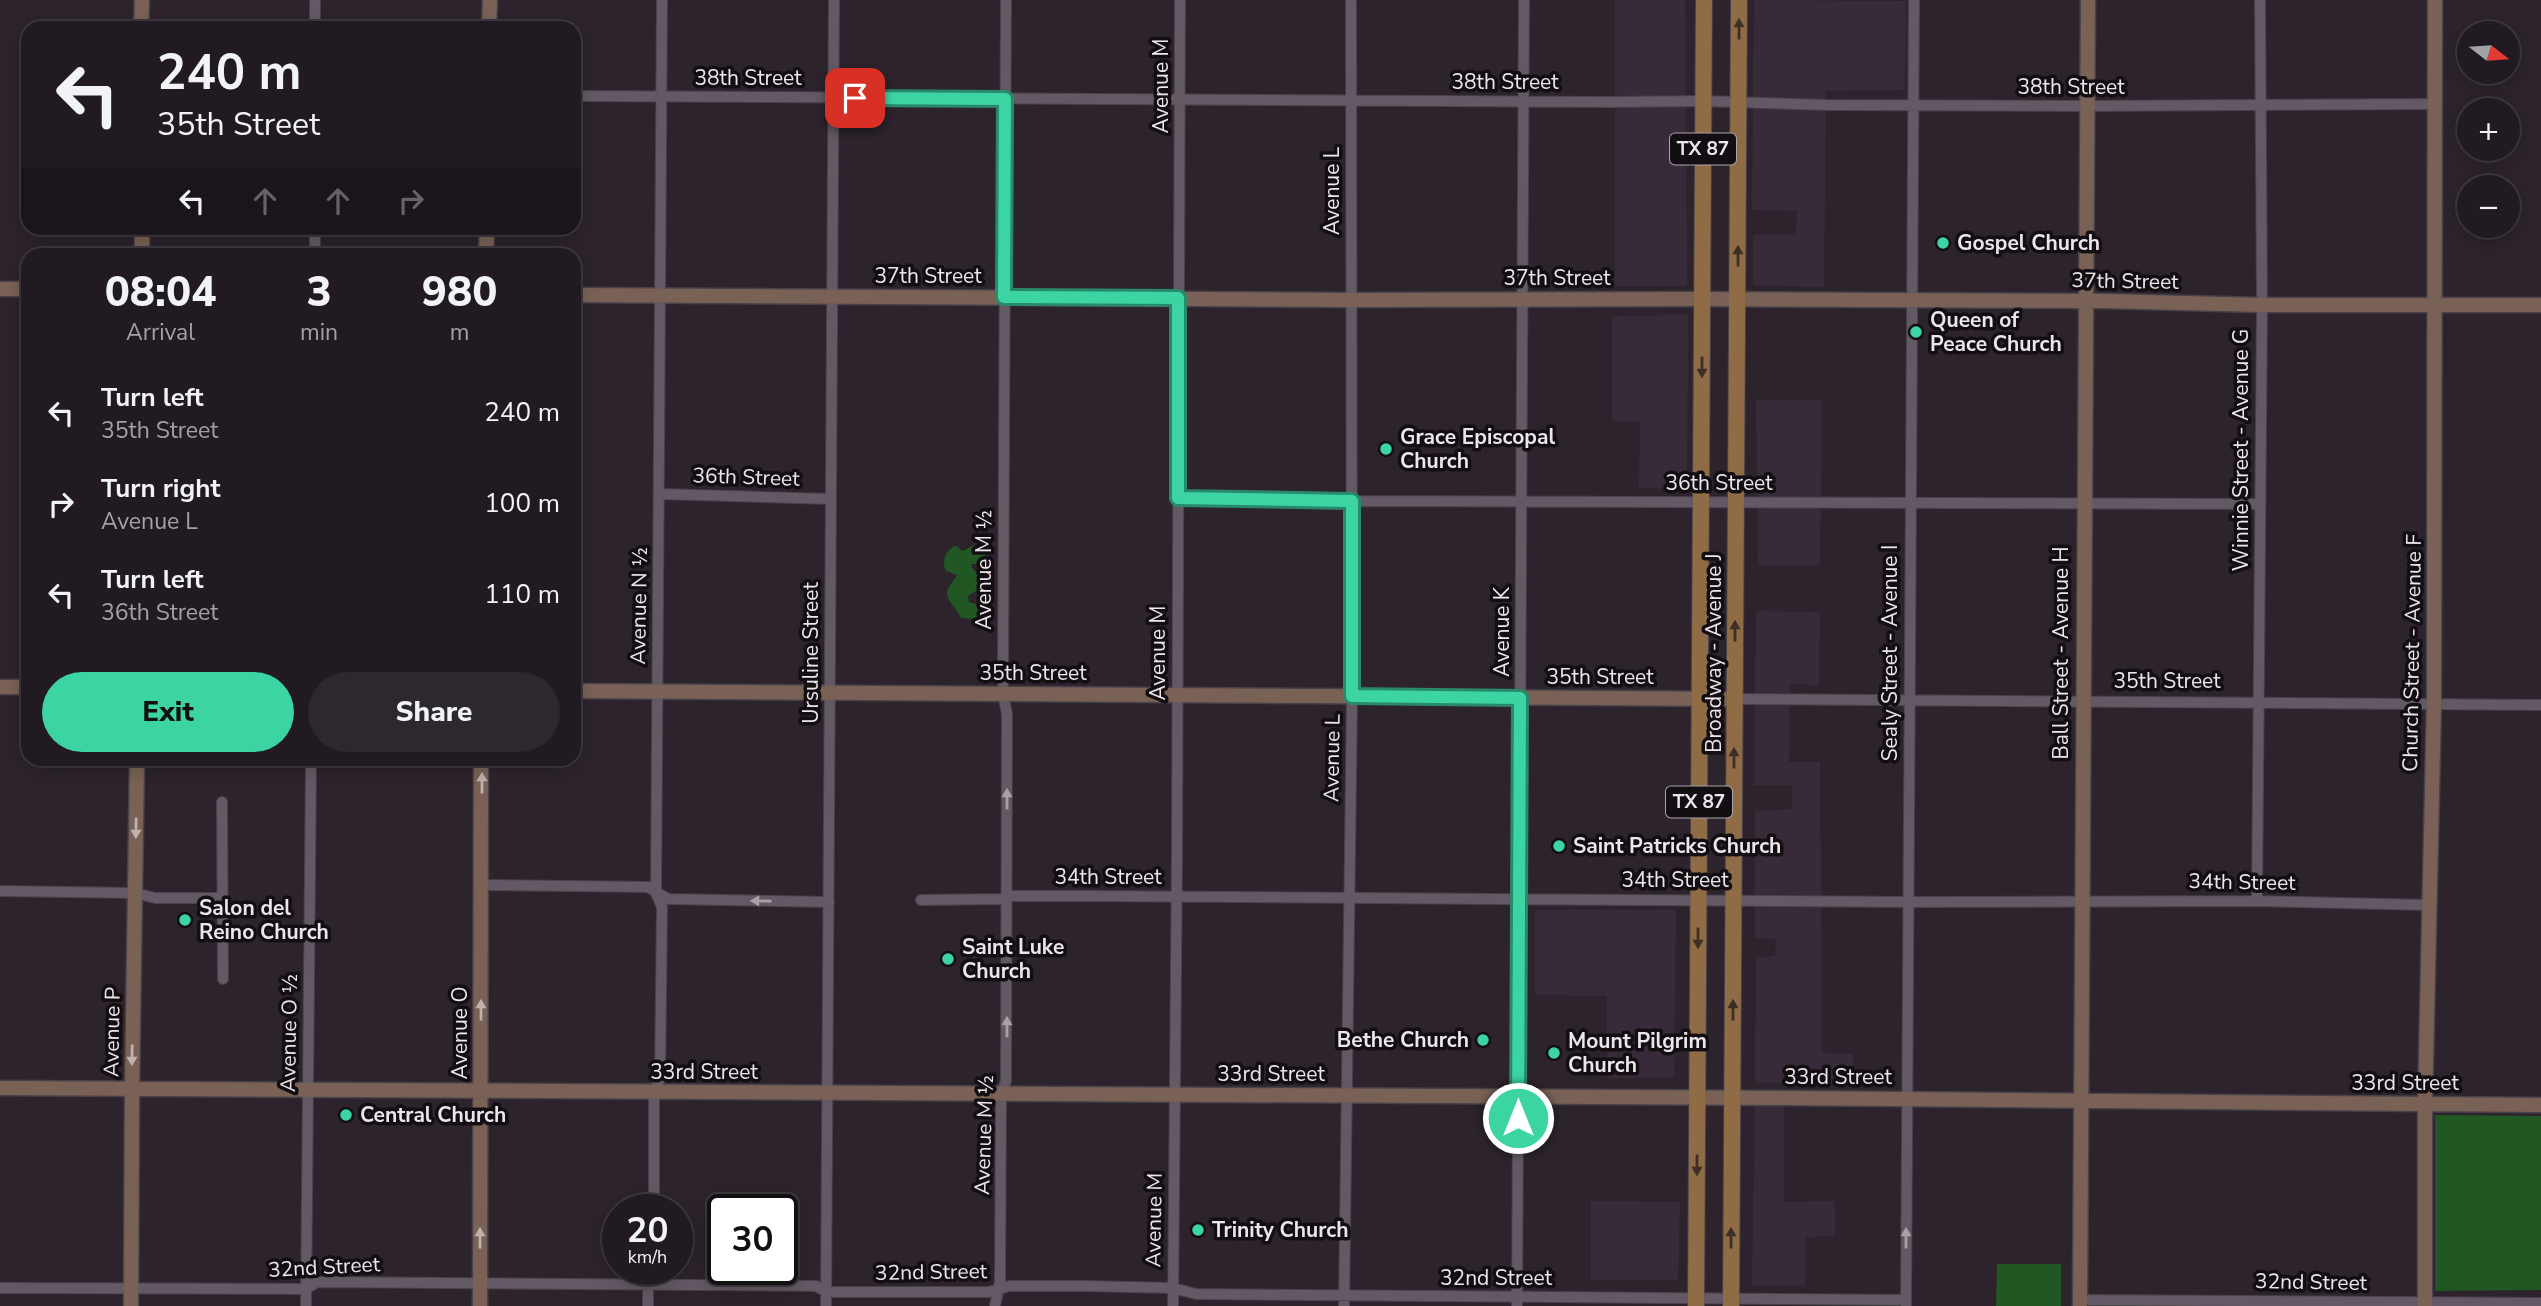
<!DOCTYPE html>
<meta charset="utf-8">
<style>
body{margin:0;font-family:"Nunito Sans",sans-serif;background:#2d272f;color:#f1f3f6;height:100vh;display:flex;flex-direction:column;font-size:26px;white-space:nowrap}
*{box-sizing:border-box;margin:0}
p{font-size:23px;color:#a2a1a5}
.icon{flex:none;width:38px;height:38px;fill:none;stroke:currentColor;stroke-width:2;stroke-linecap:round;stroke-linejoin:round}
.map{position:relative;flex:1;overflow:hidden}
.details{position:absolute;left:21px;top:248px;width:560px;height:518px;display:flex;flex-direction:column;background:#211a22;border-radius:21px;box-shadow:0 4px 18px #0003,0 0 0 2px #3e3840}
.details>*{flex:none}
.hud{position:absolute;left:21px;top:21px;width:560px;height:214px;border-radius:21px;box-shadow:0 4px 18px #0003,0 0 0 2px #3e3840;background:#211a22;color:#f1f3f6;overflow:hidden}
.needle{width:46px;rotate:107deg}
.fabs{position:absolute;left:2457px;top:21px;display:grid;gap:14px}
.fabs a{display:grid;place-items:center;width:63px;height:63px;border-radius:50%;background:#211a22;box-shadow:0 4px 18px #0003,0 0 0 2px #3e3840;font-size:35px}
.speed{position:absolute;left:602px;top:1194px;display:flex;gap:14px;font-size:35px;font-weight:700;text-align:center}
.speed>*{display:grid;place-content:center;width:91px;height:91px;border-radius:50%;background:#211a22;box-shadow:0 4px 18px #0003,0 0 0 2px #3e3840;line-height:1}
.speed small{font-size:18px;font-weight:400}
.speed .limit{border:4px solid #111;border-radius:10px;background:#fff;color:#111}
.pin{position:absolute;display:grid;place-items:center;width:60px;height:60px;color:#fff;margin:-30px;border-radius:14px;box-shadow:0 4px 10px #0006}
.me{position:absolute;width:77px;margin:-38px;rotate:0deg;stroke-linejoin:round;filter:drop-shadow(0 0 5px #0008)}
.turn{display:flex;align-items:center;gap:24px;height:147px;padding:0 21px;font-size:32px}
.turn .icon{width:91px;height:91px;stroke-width:2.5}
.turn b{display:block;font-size:49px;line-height:60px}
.lanes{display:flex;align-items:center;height:66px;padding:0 21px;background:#0003;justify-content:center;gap:35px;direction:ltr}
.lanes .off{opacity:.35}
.eta{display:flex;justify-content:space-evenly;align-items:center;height:119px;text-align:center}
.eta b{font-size:42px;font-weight:800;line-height:49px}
.primary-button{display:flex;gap:14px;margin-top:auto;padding:14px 21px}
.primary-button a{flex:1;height:80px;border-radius:42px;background:#3dd4a3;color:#111;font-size:28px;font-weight:800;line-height:80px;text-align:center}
.primary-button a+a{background:#2d272f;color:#f1f3f6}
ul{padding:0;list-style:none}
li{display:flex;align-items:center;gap:21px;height:91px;padding:0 21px}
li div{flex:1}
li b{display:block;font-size:26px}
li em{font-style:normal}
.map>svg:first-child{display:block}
</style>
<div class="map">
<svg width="2541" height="1306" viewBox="0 0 2541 1306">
<rect width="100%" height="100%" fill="#2c232d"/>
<path fill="#382b39" d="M 1615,0 L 1685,0 L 1687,286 L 1615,286 Z
M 1754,0 L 1906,1 L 1905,90 L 1826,91 L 1824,287 L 1753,285 L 1753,235 L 1796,235 L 1797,211 L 1752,210 Z
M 1688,315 L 1687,489 L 1639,488 L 1640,421 L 1612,421 L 1612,316 Z
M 1756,400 L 1822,400 L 1820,565 L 1758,566 Z
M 1756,611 L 1820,612 L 1819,685 L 1790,684 L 1789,762 L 1820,762 L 1822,1053 L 1853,1054 L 1853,1085 L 1755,1083 L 1756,957 L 1775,956 L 1776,939 L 1755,938 L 1755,811 L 1792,809 L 1792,785 L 1754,785 Z
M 1535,910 L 1676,910 L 1674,1077 L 1607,1078 L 1607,996 L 1535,995 Z
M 1755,1103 L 1784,1104 L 1784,1202 L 1835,1201 L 1835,1236 L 1806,1237 L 1805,1285 L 1752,1285 Z
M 1591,1201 L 1680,1202 L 1678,1280 L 1591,1280 Z"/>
<path fill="#205722" d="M 974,545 L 986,549 L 985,561 L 979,564 L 971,564 C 973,573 983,577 985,585 L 968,596 L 969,602 L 976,604 L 981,613 L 978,619 L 961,618 C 959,611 945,600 947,591 C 948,587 955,579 957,575 L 946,571 C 941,562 946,548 956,546 L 963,551 Z
M 2435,1115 L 2541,1116 L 2541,1290 L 2435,1291 Z
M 1997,1264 L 2061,1264 L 2061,1306 L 1996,1306 Z"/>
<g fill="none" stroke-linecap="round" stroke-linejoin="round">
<g stroke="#484149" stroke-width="12">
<path id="street" d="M 315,28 L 315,0
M 574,96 L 1611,102 L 1704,101 L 1827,105 L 2087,106 L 2435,104
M 315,228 L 315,256
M 660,494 L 831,499
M 1178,498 L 1352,501 L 2260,504
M 1735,699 L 2541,705
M 222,802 L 223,979
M 482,885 L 648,887 L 668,899 L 829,902
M 0,891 L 135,893 L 155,898 L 223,898
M 921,900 L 1002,899 L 1007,896 L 1089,896 L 1908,902 L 2257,901 L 2429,905
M 2257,901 L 2262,305 L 2260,0
M 654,1209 L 654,1092 L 660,1079 L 662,907 L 656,893 L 662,0
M 0,1288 L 306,1289 L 317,1282 L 816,1286 L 827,1292 L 989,1292 L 1009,1286 L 1086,1286 L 1173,1288 L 1196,1294 C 1433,1298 1669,1296 1906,1300
M 2080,1300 L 2541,1303
M 1906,1305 L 1914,0
M 306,1306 L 311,760
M 648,1306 L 648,1290 L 655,1277 L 655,1269
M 826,1306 L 834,0
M 995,1306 L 1000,1281 L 1001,1094 L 1006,1081 L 1007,714 L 1003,694 L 1003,671 L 1006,0
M 1173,1306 L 1177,853 L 1180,0
M 1344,1306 L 1352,696 L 1351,0
M 1517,1306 L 1524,0"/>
</g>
<g stroke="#484149" stroke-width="17">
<path id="secondary" d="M 141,28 L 142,0
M 489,28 L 490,0
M 142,228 L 142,256
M 486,256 L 487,228
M 0,289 L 28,289
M 574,295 L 1352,300 L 1702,299 L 2105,301 L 2262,305 L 2541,305
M 0,687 L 28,687
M 574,691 L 1735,699
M 0,1088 L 1784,1098 L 2541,1105
M 131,1306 L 132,1089 L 137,760
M 480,1306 L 481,760
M 2080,1306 L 2088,0
M 2425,1306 L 2425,1104 L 2434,703 L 2435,0"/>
</g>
<g stroke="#484149" stroke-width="18">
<path id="primary" d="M 1696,1306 L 1704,0
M 1731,1306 L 1739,0"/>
</g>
<use href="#street" stroke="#635964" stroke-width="10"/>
<use href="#secondary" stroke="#796255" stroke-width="14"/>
<use href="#primary" stroke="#8f6c45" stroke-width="16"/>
</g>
<defs><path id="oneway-solid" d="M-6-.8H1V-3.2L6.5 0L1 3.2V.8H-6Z" transform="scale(1.75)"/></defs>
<g fill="#3e2f24">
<use href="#oneway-solid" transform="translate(1739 29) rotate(-90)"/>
<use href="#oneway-solid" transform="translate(1738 256) rotate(-90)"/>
<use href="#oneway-solid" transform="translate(1702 367) rotate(90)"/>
<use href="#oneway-solid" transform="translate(1735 631) rotate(-90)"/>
<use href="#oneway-solid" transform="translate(1734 758) rotate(-90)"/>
<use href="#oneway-solid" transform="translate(1698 938) rotate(90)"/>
<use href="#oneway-solid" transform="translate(1733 1010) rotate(-90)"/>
<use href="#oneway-solid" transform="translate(1697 1165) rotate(90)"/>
<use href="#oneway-solid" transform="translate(1731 1238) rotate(-90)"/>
</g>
<g fill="#beb1b0">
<use href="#oneway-solid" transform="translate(482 783) rotate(-90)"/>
<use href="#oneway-solid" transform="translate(136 828) rotate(91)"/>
<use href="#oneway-solid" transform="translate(481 1010) rotate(-90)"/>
<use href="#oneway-solid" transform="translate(132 1055) rotate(91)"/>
<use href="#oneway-solid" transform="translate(480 1238) rotate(-90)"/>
</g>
<g fill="#a89fa8">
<use href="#oneway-solid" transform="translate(1007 799) rotate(-90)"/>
<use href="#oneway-solid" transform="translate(761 901) rotate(-179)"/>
<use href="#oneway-solid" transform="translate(1007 1027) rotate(-90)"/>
<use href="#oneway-solid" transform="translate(1906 1238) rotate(-90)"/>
</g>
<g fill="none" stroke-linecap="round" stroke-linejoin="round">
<g stroke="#288a6a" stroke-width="18">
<path id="route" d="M 855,98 L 1005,99 L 1004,297 L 1178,298 L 1178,498 L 1352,501 L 1352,696 L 1520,698 L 1518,1118"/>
</g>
<use href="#route" stroke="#3dd4a3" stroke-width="12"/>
</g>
<g fill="#3dd4a3" stroke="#120e12" stroke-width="2.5">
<circle cx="1943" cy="243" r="7"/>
<circle cx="1916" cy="332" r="7"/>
<circle cx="1386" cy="449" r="7"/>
<circle cx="1559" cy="846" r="7"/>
<circle cx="185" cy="920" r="7"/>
<circle cx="948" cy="959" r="7"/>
<circle cx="1483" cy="1040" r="7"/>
<circle cx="1554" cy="1053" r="7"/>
<circle cx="346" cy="1115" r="7"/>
<circle cx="1198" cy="1230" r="7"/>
</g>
<g text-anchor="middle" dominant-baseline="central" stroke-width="7" stroke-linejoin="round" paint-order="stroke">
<g fill="#120e12" stroke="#aba4ab" stroke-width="2">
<rect x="1670" y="133.5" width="66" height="31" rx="5"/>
<rect x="1666" y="786.5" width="66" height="31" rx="5"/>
</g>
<g font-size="19" font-weight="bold" fill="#ece5ec">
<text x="1703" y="149">TX 87</text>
<text x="1699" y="802">TX 87</text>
</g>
<g font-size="21" fill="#ece5ec" stroke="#120e12">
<text x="748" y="78">38th Street</text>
<text x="1505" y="82">38th Street</text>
<text transform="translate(1161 86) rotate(-90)">Avenue M</text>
<text x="2071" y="87">38th Street</text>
<text transform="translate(1332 191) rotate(-90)">Avenue L</text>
<text x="928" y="276">37th Street</text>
<text x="1557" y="278">37th Street</text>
<text transform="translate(2125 281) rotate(1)">37th Street</text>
<text transform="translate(2241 450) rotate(-90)">Winnie Street - Avenue G</text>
<text transform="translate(746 477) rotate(2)">36th Street</text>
<text x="1719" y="483">36th Street</text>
<text transform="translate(984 570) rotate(-90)">Avenue M ½</text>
<text transform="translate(639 606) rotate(-89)">Avenue N ½</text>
<text transform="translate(1502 632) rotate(-90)">Avenue K</text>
<text transform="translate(811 653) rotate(-90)">Ursuline Street</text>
<text transform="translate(1158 653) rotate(-90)">Avenue M</text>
<text transform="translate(1714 653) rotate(-90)">Broadway - Avenue J</text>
<text transform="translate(1890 653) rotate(-90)">Sealy Street - Avenue I</text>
<text transform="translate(2061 653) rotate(-90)">Ball Street - Avenue H</text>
<text transform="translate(2412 653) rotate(-89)">Church Street - Avenue F</text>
<text x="1033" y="673">35th Street</text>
<text x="1600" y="677">35th Street</text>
<text x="2167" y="681">35th Street</text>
<text transform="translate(1332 758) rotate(-89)">Avenue L</text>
<text x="1108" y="877">34th Street</text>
<text x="1675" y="880">34th Street</text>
<text transform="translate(2242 882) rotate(1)">34th Street</text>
<text transform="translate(112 1032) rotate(-89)">Avenue P</text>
<text transform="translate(289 1033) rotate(-89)">Avenue O ½</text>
<text transform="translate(460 1033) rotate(-90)">Avenue O</text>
<text x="704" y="1072">33rd Street</text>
<text x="1271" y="1074">33rd Street</text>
<text x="1838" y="1077">33rd Street</text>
<text x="2405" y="1083">33rd Street</text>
<text transform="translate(984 1135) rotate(-88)">Avenue M ½</text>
<text transform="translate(1154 1220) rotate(-89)">Avenue M</text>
<text transform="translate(324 1267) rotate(-3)">32nd Street</text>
<text transform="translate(931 1272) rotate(-1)">32nd Street</text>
<text x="1496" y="1278">32nd Street</text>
<text transform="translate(2311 1282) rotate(1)">32nd Street</text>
</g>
<g font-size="21" font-weight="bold" fill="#ece5ec" stroke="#120e12" text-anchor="start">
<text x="1957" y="243">Gospel Church</text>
<text x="1930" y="320">Queen of<tspan x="1930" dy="24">Peace Church</tspan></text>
<text x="1400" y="437">Grace Episcopal<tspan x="1400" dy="24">Church</tspan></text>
<text x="1573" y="846">Saint Patricks Church</text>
<text x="199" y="908">Salon del<tspan x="199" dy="24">Reino Church</tspan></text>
<text x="962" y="947">Saint Luke<tspan x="962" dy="24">Church</tspan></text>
<text x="1469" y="1040" text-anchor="end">Bethe Church</text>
<text x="1568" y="1041">Mount Pilgrim<tspan x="1568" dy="24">Church</tspan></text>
<text x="360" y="1115">Central Church</text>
<text x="1212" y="1230">Trinity Church</text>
</g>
</g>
</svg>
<div class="fabs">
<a><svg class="needle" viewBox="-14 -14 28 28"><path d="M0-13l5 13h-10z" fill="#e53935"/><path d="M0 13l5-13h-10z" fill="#a2a1a5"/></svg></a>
<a>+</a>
<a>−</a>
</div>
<div class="speed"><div>20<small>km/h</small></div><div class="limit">30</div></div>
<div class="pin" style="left:855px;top:98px;background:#d93025"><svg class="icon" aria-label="arrive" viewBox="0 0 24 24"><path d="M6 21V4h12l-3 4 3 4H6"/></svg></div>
<svg class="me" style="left:1518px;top:1118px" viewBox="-20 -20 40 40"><circle r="17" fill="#3dd4a3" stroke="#fff" stroke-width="3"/><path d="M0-11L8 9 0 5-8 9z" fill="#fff"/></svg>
<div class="hud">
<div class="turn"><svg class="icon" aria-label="left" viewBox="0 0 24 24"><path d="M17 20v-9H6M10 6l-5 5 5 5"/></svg><div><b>240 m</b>35th Street</div></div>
<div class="lanes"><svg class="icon" aria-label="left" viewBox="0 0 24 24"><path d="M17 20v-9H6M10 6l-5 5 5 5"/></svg><svg class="icon off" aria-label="ahead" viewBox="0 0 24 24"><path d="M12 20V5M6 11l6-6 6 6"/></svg><svg class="icon off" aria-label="ahead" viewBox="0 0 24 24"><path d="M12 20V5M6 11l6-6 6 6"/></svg><svg class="icon off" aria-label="right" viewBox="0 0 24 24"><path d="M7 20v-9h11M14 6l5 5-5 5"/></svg></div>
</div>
<section class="details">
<div class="eta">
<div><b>08:04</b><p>Arrival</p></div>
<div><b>3</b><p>min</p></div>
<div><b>980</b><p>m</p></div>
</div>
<ul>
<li><svg class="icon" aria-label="left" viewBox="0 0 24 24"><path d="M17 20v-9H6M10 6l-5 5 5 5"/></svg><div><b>Turn left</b><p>35th Street</p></div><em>240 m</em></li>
<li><svg class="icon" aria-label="right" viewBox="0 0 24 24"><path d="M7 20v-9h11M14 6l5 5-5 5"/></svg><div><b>Turn right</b><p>Avenue L</p></div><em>100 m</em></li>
<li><svg class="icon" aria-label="left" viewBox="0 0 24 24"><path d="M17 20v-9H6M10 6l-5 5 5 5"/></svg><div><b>Turn left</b><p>36th Street</p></div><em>110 m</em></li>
</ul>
<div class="primary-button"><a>Exit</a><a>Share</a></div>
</section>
</div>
